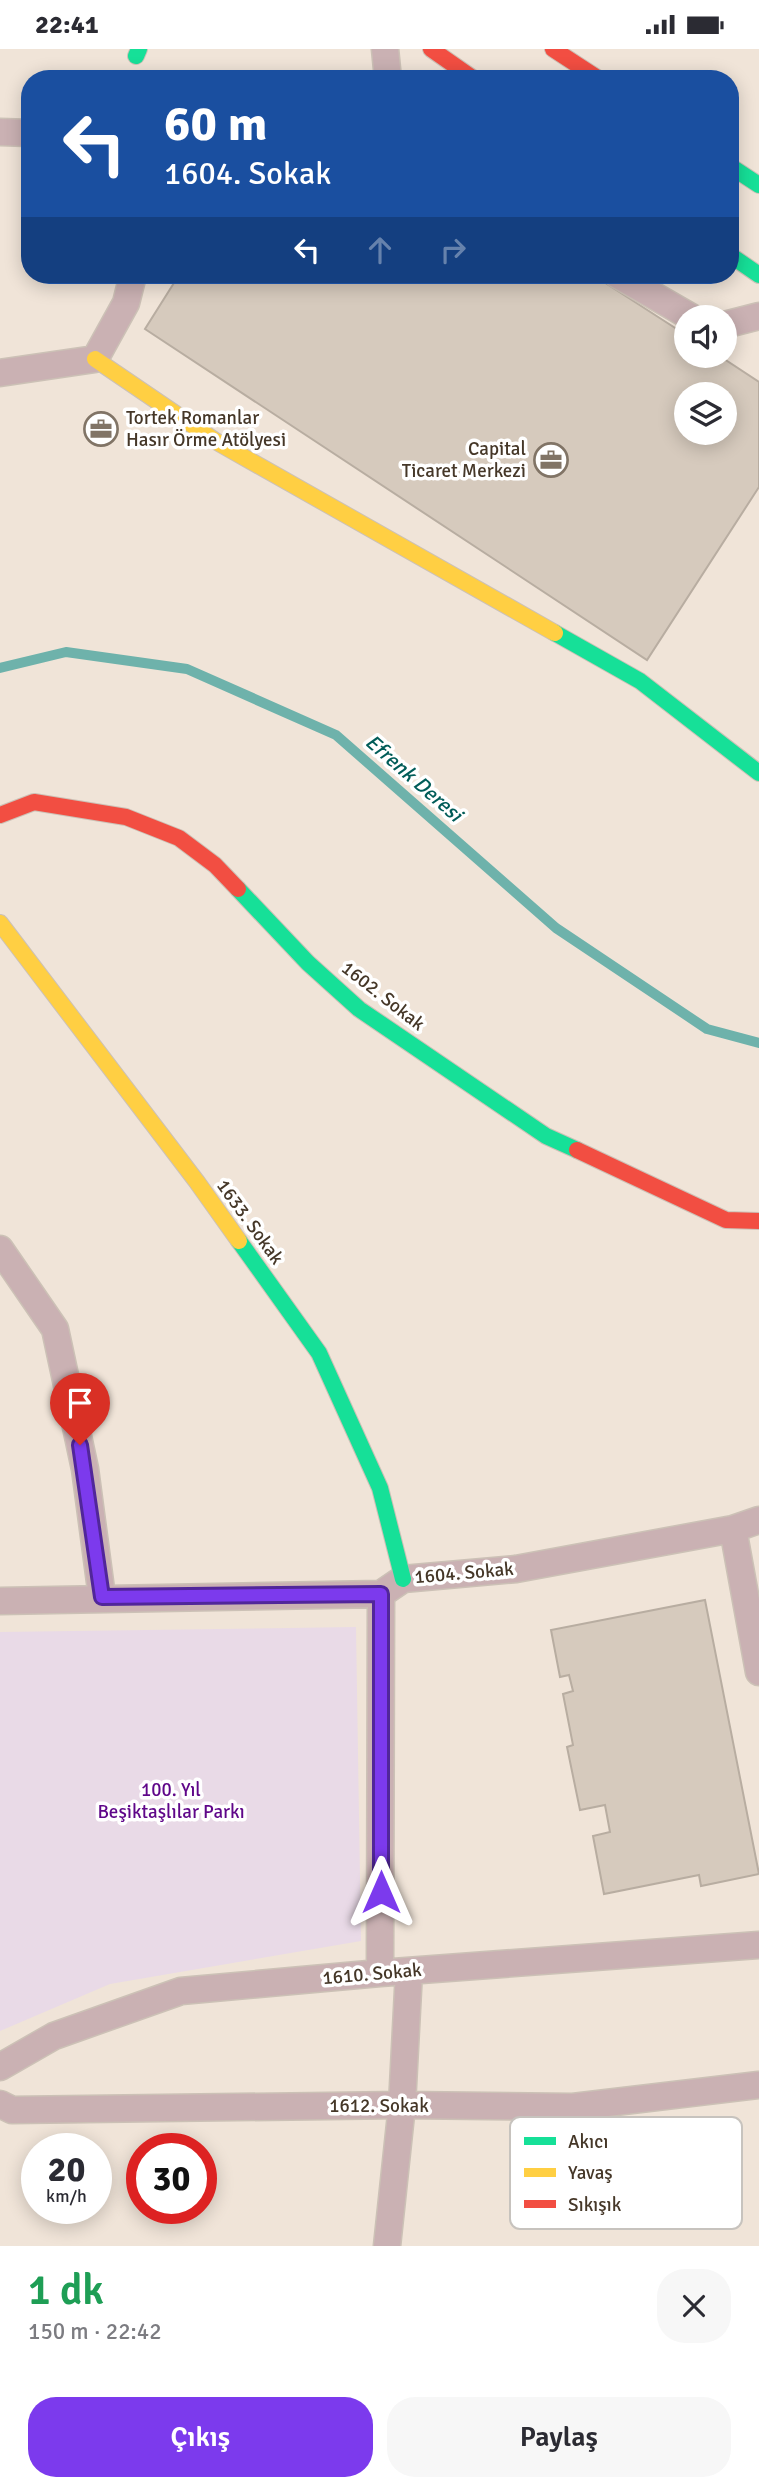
<!DOCTYPE html>
<html lang="tr">
<meta charset="utf-8">
<style>
body{margin:0;font-family:Signika,sans-serif;background:#f7f7f7;color:#2b2b33;height:100vh;display:flex;flex-direction:column;font-size:26px;white-space:nowrap}
*{box-sizing:border-box;margin:0}
p{font-size:23px;color:#7c7c81}
.icon{flex:none;width:38px;height:38px;fill:none;stroke:currentColor;stroke-width:2;stroke-linecap:round;stroke-linejoin:round}
.map{position:relative;height:2197px;overflow:hidden}
.panel{display:flex;flex-direction:column;background:#fff;flex:1}
.panel>*{flex:none}
.banner{position:absolute;left:21px;top:21px;width:718px;height:214px;border-radius:28px;box-shadow:0 4px 18px #0003;background:#1a4fa0;color:#fff;overflow:hidden}
.tools{position:absolute;left:674px;top:256px;display:grid;gap:14px}
.tools a{display:grid;place-items:center;width:63px;height:63px;border-radius:50%;background:#fff;box-shadow:0 4px 18px #0003;font-size:35px}
.speed{position:absolute;left:21px;top:2084px;display:flex;gap:14px;font-size:35px;font-weight:700;text-align:center}
.speed>*{display:grid;place-content:center;width:91px;height:91px;border-radius:50%;background:#fff;box-shadow:0 4px 18px #0003;line-height:1}
.speed small{font-size:18px;font-weight:400}
.speed .limit{border:10px solid #d22;background:#fff;color:#111}
.pin{position:absolute;display:grid;place-items:center;width:60px;height:60px;color:#fff;margin:-72px -30px;border-radius:50% 50% 50% 0;rotate:-45deg;box-shadow:0 0 7px #0007}
.pin .icon{rotate:45deg}
.me{position:absolute;width:77px;margin:-38px;rotate:0deg;stroke-linejoin:round;filter:drop-shadow(0 0 5px #0008)}
.turn{display:flex;align-items:center;gap:24px;height:147px;padding:0 28px;font-size:32px}
.turn .icon{width:91px;height:91px;stroke-width:2.5}
.turn b{display:block;font-size:49px;line-height:60px}
.lanes{display:flex;align-items:center;height:66px;padding:0 28px;background:#0003;justify-content:center;gap:35px;direction:ltr}
.lanes .off{opacity:.35}
.round{display:grid;place-items:center;flex:none;width:74px;height:74px;border-radius:28px;background:#f7f7f7}
.summary{display:flex;align-items:center;justify-content:space-between;height:119px;padding:0 28px}
h1{font-size:42px;font-weight:600;line-height:52px;color:#1e9e55}
.action{display:flex;gap:14px;margin-top:auto;padding:14px 28px}
.action a{flex:1;height:80px;border-radius:28px;background:#7c3aed;color:#fff;font-size:28px;font-weight:600;line-height:80px;text-align:center}
.action a+a{background:#f7f7f7;color:#2b2b33}
.status{display:flex;justify-content:space-between;align-items:center;height:49px;padding:0 35px;background:#fff;direction:ltr}
.status svg{height:19px;fill:currentColor}
.map>svg:first-child{display:block}
</style>
<div class="status"><b>22:41</b><svg viewBox="0 0 49 12"><path d="M0 12V9h3v3zM5 12V6h3v6zM10 12V3h3v9zM15 12V0h3v12zM26 1h20v11H26zM47 4h2v5h-2z"/></svg></div>
<div class="map">
<svg width="759" height="2197" viewBox="0 0 759 2197">
<rect width="100%" height="100%" fill="#f0e4d8"/>
<path fill="#e9dae7" d="M 356,1578 L 361,1892 L 110,1935 L 0,1982 L 0,1583 Z"/>
<g fill="none" stroke-linecap="round" stroke-linejoin="round">
<path stroke="#6eb2ab" stroke-width="10" d="M 0,619 L 66,603 L 187,620 L 336,686 L 556,879 L 707,980 L 759,994"/>
</g>
<path fill="#d6cabd" stroke="#b8ada1" stroke-width="2" fill-rule="evenodd" d="M 179,226 L 593,226 L 686,286 L 686,306 L 718,306 L 759,333 L 759,438 L 647,611 L 145,280 ZM 686,345 L 724,345 L 724,383 L 686,383 Z
M 705,1551 L 759,1825 L 701,1837 L 699,1826 L 604,1845 L 593,1787 L 610,1783 L 605,1756 L 580,1761 L 567,1698 L 573,1696 L 563,1645 L 573,1642 L 569,1626 L 560,1628 L 551,1581 Z"/>
<g fill="none" stroke-linecap="round" stroke-linejoin="round">
<g stroke="#ccc1b6" stroke-width="29">
<path id="street" d="M 385,0 L 388,30
M 0,83 L 30,84
M 618,226 L 691,268
M 724,276 L 759,267
M 0,324 L 95,310 L 126,254 L 133,226
M 0,1200 L 55,1280 L 85,1420 L 102,1548
M 733,1480 L 759,1623
M 0,1552 L 381,1545 L 403,1530 L 516,1520 L 733,1480 L 759,1471
M 380,1924 L 381,1545
M 0,2018 L 54,1987 L 181,1942 L 380,1924 L 759,1896
M 0,2055 L 12,2061 L 402,2056 L 573,2058 L 759,2036
M 387,2197 L 402,2056 L 409,1922"/>
</g>
<g stroke="#ccc1b6" stroke-width="18">
<path id="fast" d="M 136,7 L 139,0
M 730,117 L 759,136
M 730,206 L 759,226
M 555,584 L 640,632 L 759,724
M 238,840 L 308,914 L 359,960 L 546,1087 L 577,1101
M 239,1192 L 319,1304 L 380,1439 L 403,1530"/>
</g>
<g stroke="#ccc1b6" stroke-width="18">
<path id="slow" d="M 95,310 L 217,393 L 555,584
M 0,874 L 197,1133 L 239,1192"/>
</g>
<g stroke="#ccc1b6" stroke-width="18">
<path id="jam" d="M 431,0 L 474,30
M 553,0 L 599,30
M 0,766 L 34,753 L 126,768 L 179,789 L 215,816 L 238,840
M 577,1101 L 726,1171 L 759,1172"/>
</g>
<use href="#street" stroke="#cab1b3" stroke-width="26"/>
<use href="#fast" stroke="#16e098" stroke-width="16"/>
<use href="#slow" stroke="#ffcf43" stroke-width="16"/>
<use href="#jam" stroke="#f24e42" stroke-width="16"/>
</g>
<g fill="none" stroke-linecap="round" stroke-linejoin="round">
<g stroke="#51269a" stroke-width="18">
<path id="route" d="M 80,1396 L 102,1548 L 381,1545 L 381,1843"/>
</g>
<use href="#route" stroke="#7c3aed" stroke-width="12"/>
</g>
<defs>
<g id="office-ring" transform="scale(1.75)"><circle r="9.5" fill="#fff" stroke="#817466" stroke-width="1.5"/><path d="M-6-3h4V-5.5h4V-3h4V5H-6ZM-1-4.5V-3h2v-1.5ZM-6 0V1H6V0Z" fill="#817466"/></g>
</defs>
<g fill-rule="evenodd">
<use href="#office-ring" x="101" y="380"/>
<use href="#office-ring" x="551" y="411"/>
</g>
<g text-anchor="middle" dominant-baseline="central" stroke-width="7" stroke-linejoin="round" paint-order="stroke">
<g font-size="19" fill="#453728" stroke="#fff" text-anchor="start">
<text x="126" y="369">Tortek Romanlar<tspan x="126" dy="22">Hasır Örme Atölyesi</tspan></text>
<text x="526" y="400" text-anchor="end">Capital<tspan x="526" dy="22">Ticaret Merkezi</tspan></text>
</g>
<g font-size="19" fill="#453728" stroke="#fff">
<text transform="translate(383 947) rotate(38)">1602. Sokak</text>
<text transform="translate(250 1173) rotate(54)">1633. Sokak</text>
<text transform="translate(464 1524) rotate(-5)">1604. Sokak</text>
<text transform="translate(372 1925) rotate(-5)">1610. Sokak</text>
<text x="379" y="2057">1612. Sokak</text>
</g>
<g font-size="19" fill="#5f0689" stroke="#fff">
<text x="171" y="1741">100. Yıl<tspan x="171" dy="22">Beşiktaşlılar Parkı</tspan></text>
</g>
<g font-size="21" font-style="italic" fill="#005c58" stroke="#fff">
<text transform="translate(414 729) rotate(41)">Efrenk Deresi</text>
</g>
</g>
<rect x="510" y="2068" width="232" height="112" rx="10" fill="#fff" stroke="#c7c3be" stroke-width="2"/>
<rect x="524" y="2088" width="32" height="8" fill="#16e098"/>
<rect x="524" y="2119" width="32" height="9" fill="#ffcf43"/>
<rect x="524" y="2151" width="32" height="8" fill="#f24e42"/>
<g font-size="19" fill="#453728">
<text x="568" y="2099">Akıcı</text>
<text x="568" y="2130">Yavaş</text>
<text x="568" y="2162">Sıkışık</text>
</g>
</svg>
<div class="tools">
<a><svg class="icon" aria-label="sound" viewBox="0 0 24 24"><path d="M4 9h4l5-4v14l-5-4H4zM17 9q2 3 0 6"/></svg></a>
<a><svg class="icon" aria-label="layers" viewBox="0 0 24 24"><path d="M12 4l9 5-9 5-9-5zM3 14l9 5 9-5"/></svg></a>
</div>
<div class="speed"><div>20<small>km/h</small></div><div class="limit">30</div></div>
<div class="pin" style="left:80px;top:1396px;background:#d93025"><svg class="icon" aria-label="arrive" viewBox="0 0 24 24"><path d="M6 21V4h12l-3 4 3 4H6"/></svg></div>
<svg class="me" style="left:381px;top:1843px" viewBox="-20 -20 40 40"><path d="M0-17L14 15 0 8-14 15z" fill="#7c3aed" stroke="#fff" stroke-width="4"/></svg>
<div class="banner">
<div class="turn"><svg class="icon" aria-label="left" viewBox="0 0 24 24"><path d="M17 20v-9H6M10 6l-5 5 5 5"/></svg><div><b>60 m</b>1604. Sokak</div></div>
<div class="lanes"><svg class="icon" aria-label="left" viewBox="0 0 24 24"><path d="M17 20v-9H6M10 6l-5 5 5 5"/></svg><svg class="icon off" aria-label="ahead" viewBox="0 0 24 24"><path d="M12 20V5M6 11l6-6 6 6"/></svg><svg class="icon off" aria-label="right" viewBox="0 0 24 24"><path d="M7 20v-9h11M14 6l5 5-5 5"/></svg></div>
</div>
</div>
<section class="panel">
<div class="summary"><div><h1>1 dk</h1><p>150 m · 22:42</p></div><a class="round"><svg class="icon" aria-label="close" viewBox="0 0 24 24"><path d="M6 6l12 12M18 6L6 18"/></svg></a></div>
<div class="action"><a>Çıkış</a><a>Paylaş</a></div>
</section>
